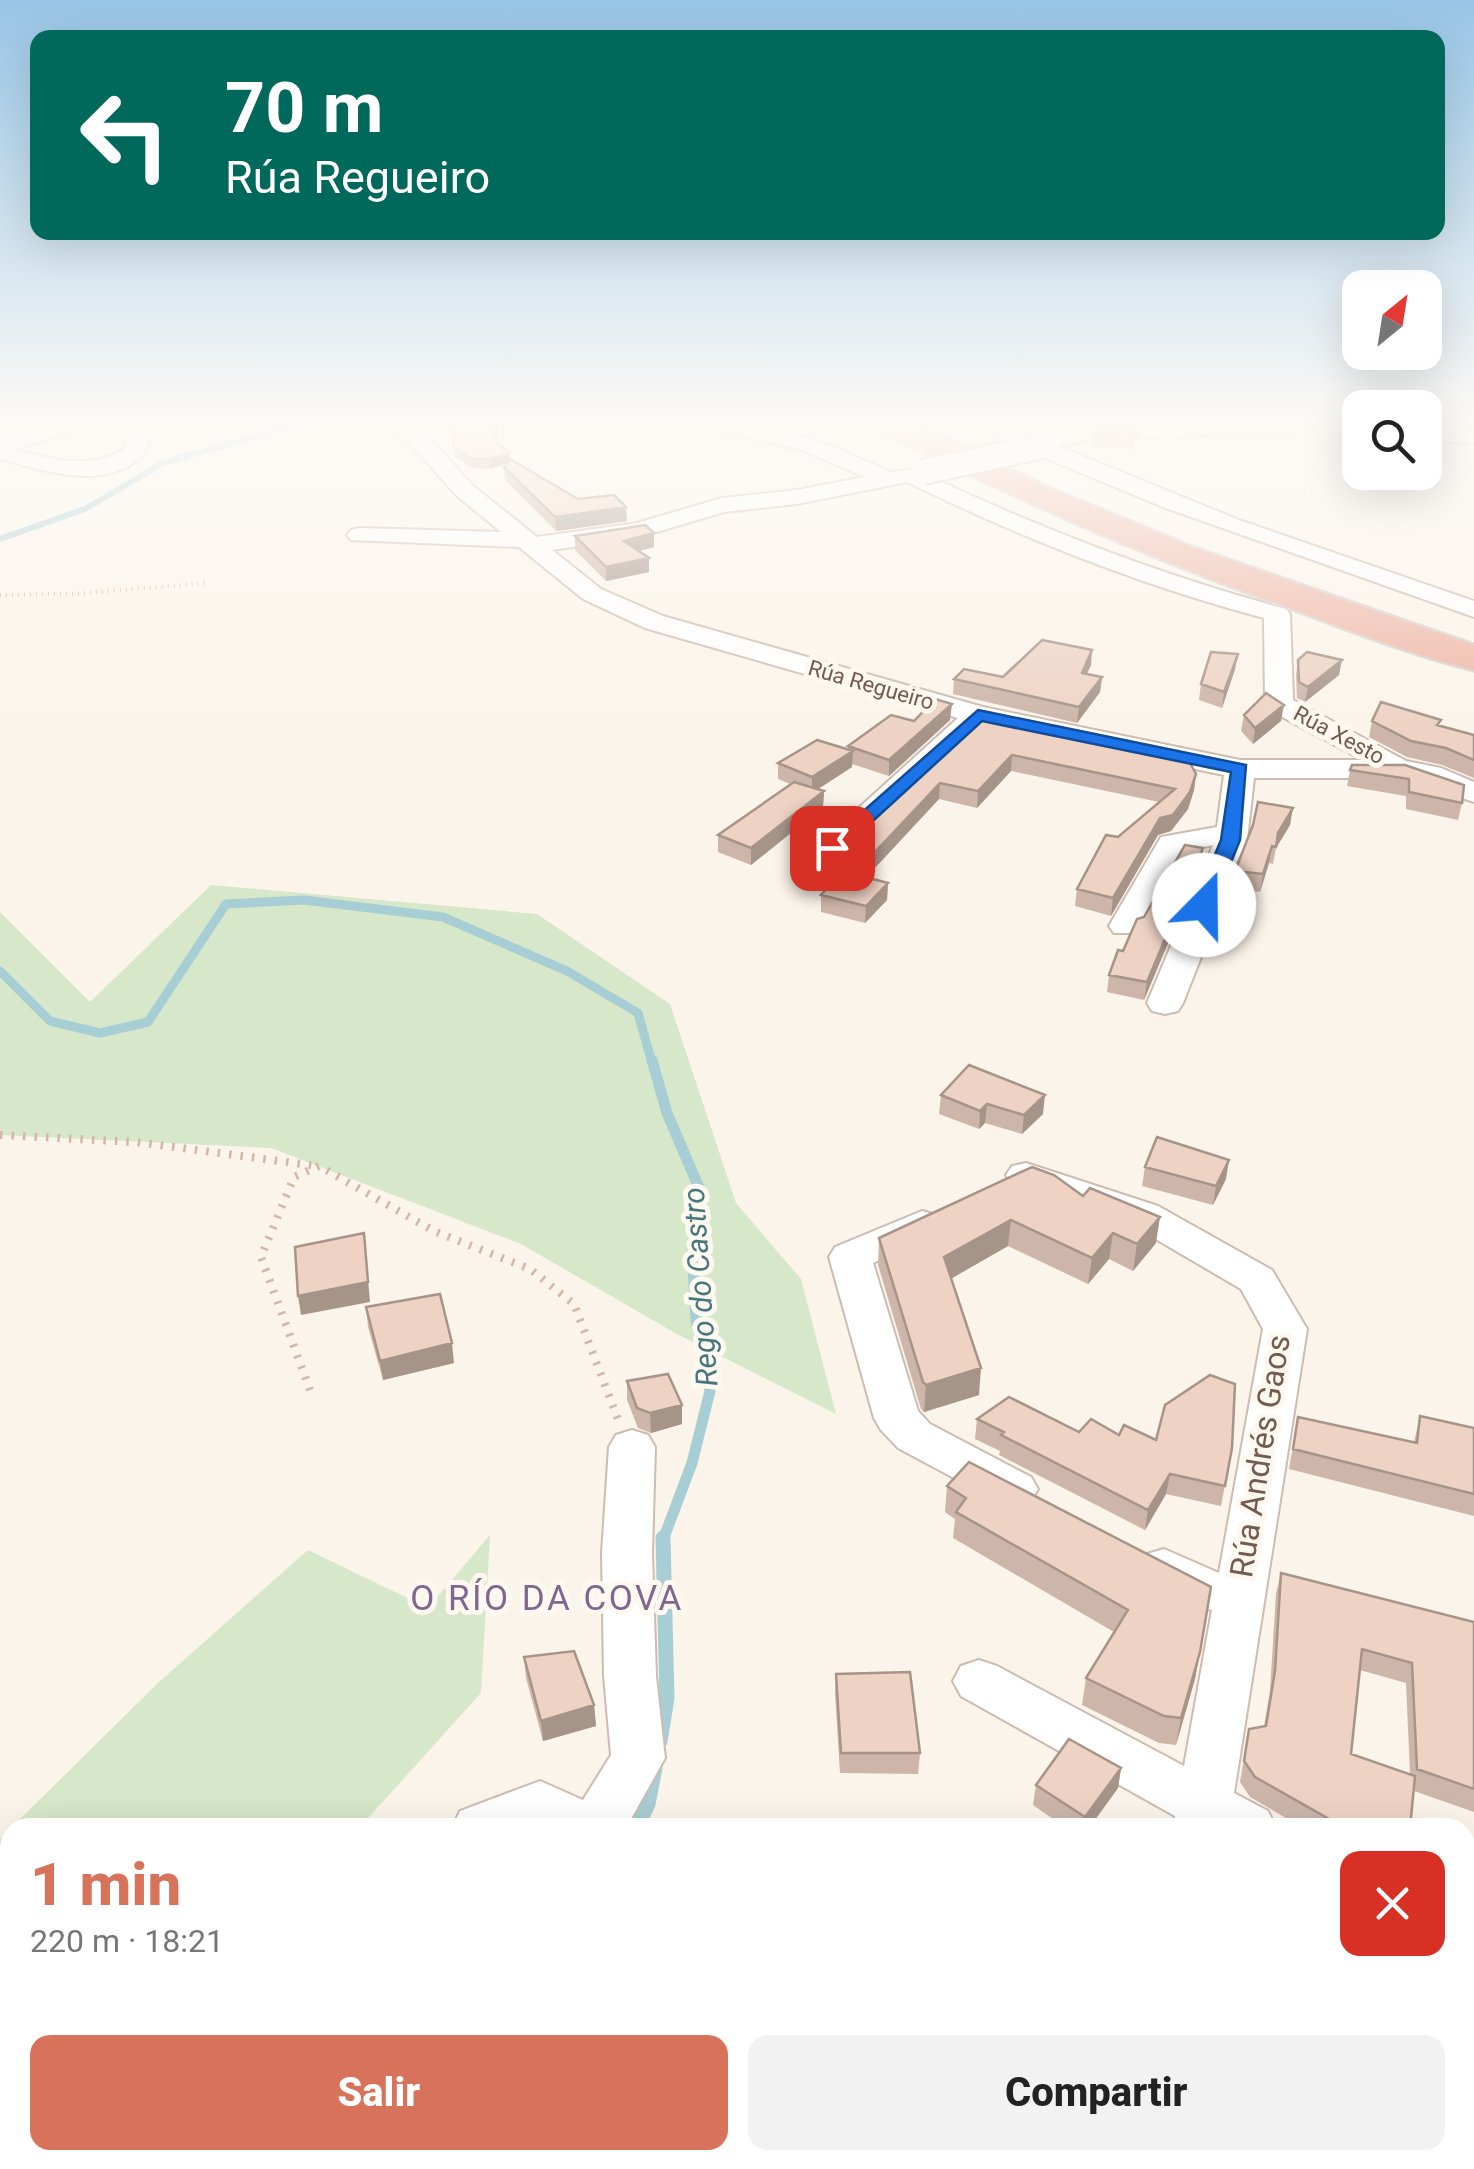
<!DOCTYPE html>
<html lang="es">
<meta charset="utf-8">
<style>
body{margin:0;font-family:Roboto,sans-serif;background:#f2f2f2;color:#222;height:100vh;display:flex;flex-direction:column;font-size:38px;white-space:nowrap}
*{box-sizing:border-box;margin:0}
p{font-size:32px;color:#767676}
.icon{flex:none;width:55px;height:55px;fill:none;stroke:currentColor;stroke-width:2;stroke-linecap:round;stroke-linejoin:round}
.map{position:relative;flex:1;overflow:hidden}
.side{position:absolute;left:0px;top:1818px;width:1475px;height:352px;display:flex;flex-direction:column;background:#fff;border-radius:30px 30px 0 0;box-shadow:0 10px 40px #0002}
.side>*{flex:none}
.guide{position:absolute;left:30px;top:30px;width:1415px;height:210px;border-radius:20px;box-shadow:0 10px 40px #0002;background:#00695c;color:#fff;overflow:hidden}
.needle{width:65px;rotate:30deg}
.fabs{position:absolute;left:1342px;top:270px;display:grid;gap:20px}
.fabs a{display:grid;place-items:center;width:100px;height:100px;border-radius:20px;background:#fff;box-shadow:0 10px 40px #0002;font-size:50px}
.pin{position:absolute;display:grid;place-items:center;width:85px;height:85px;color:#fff;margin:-42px;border-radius:20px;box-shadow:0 5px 15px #0006}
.me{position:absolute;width:110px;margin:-55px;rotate:22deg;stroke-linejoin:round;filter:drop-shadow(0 0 8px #0008)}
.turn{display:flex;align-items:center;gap:35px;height:210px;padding:0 30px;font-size:45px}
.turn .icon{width:130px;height:130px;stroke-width:2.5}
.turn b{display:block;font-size:70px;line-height:85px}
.round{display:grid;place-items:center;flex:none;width:105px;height:105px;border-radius:20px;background:#f2f2f2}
.head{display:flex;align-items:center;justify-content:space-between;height:170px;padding:0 30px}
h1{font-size:60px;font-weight:800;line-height:75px;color:#d8735b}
.action{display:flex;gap:20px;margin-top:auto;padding:20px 30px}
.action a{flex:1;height:115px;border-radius:20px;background:#d8735b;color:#fff;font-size:40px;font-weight:800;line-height:115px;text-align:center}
.action a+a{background:#f2f2f2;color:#222}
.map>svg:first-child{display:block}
</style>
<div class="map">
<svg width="1474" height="2169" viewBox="0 0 1474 2169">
<rect width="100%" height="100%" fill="#fbf4ea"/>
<path fill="#d7e7c9" d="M 211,885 L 537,914 L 670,1004 L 736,1203 L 801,1279 L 836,1414 L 675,1333 L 521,1244 L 271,1148 L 0,1135 L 0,912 L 90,1002 Z
M 490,1535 L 481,1693 L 360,1827 L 12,1827 L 159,1682 L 308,1550 L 428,1608 Z
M 10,1830 L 10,2092 L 0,2088 L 0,1839 Z"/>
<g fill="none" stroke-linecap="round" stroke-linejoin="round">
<path stroke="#a7ced4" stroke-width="6" d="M 0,539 L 85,509 L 163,463 L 296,425"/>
<path stroke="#a7ced4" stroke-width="9" d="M 0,971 L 50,1021 L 100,1033 L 148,1022 L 226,904 L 304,900 L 443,917 L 567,971 L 638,1013 L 652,1063"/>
<path stroke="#a7ced4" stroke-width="11" d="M 652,1060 L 667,1113 L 700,1190 L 692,1249 L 696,1320 L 710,1391 L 692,1463 L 663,1540"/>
<path stroke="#a7ced4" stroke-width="15" d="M 660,1741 L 667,1698 L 663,1538
M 637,1828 L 648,1804 L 655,1768
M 557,2169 L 561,2160"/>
<g stroke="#ccbcb1" stroke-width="4">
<path id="minor" d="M 50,425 L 86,425 L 82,429 L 14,449 C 52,459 89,471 124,449 L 133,425 L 158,425 C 148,434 149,450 139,459 C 100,491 43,470 0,459 L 0,438 Z
M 382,425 L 410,425 L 424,431 L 472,485 L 537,537 L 637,523 L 722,498 L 797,490 L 865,477 L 801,450 L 711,429 L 707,425 L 747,425 L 816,440 L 891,472 L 931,467 L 934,472 L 931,477 C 1046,531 1163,576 1286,609 L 1290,614 L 1293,700 L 1406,761 L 1441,768 L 1474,782 L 1474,802 L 1402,778 L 1254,778 L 1247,840 L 1183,1003 L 1178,1011 L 1165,1014 L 1152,1011 L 1147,1003 L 1213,845 L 1184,851 L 1138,933 L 1114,933 L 1109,926 L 1161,837 L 1217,827 L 1224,775 L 984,725 L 820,877 L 798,877 L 793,870 L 798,863 L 958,718 L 645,628 L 583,599 L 519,547 L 351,540 L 347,535 L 351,530 L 359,528 L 501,532 L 456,495 L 408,441 ZM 907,482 C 1022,538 1140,585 1264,618 L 1265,704 L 1269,710 L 1363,760 L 1240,760 L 983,707 L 663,616 L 601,589 L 552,550 L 640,537 L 724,512 L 797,504 Z
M 983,425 L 1012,425 L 1040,438 L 1086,428 L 1322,425 L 1311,431 L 1086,440 L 1058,446 L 1239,520 L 1474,601 L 1474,617 L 1163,507 L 1031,452 Z
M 1425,429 L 1474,431 L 1474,443 L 1425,441 Z
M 1026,1163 L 1158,1206 L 1272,1270 L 1307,1329 L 1234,1793 L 1268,1811 L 1276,1828 L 1173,1828 L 1175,1816 L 961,1696 L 953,1681 L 961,1666 L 979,1660 L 997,1666 L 1184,1766 L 1212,1610 C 1186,1603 1153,1593 1139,1568 L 1147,1554 L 1164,1549 L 1219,1573 L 1263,1329 L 1241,1289 L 1130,1224 L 1012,1184 L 1006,1175 L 1012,1166 Z
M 922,1211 L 936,1215 L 942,1224 L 936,1233 L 873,1263 L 918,1411 L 930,1424 L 1031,1477 L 1038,1489 L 1031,1501 L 1014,1507 L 997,1501 L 898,1448 L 881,1430 L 874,1418 L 829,1257 L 835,1247 Z
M 632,1430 L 648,1435 L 655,1447 L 652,1553 L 656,1676 L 665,1758 L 626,1828 L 452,1828 L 460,1811 L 540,1781 L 583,1800 L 611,1755 L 604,1676 L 602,1553 L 609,1447 L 616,1435 Z
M 42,2160 L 111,2160 L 107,2169 L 38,2169 Z
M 821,2160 L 889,2160 L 893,2169 L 825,2169 Z
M 1117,2160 L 1181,2160 L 1180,2169 L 1116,2169 Z"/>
</g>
<g stroke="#d8d1ce" stroke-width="5">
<path id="highway" d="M 880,425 L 919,425 L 1047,487 L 1192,547 L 1474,645 L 1474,670 C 1412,655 1352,631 1292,609 C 1152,559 1016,500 884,432 Z"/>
</g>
<path stroke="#d3b6a7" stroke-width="4" stroke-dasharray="1 5" stroke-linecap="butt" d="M 0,595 L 73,594 L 208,583"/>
<path stroke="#d3b6a7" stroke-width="8" stroke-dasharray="2.5 9" stroke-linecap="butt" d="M 0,1135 L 136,1142 L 317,1166
M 310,1390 L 261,1257 L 294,1177 L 319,1166 L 434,1231 L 530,1269 L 574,1304 L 619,1422"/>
<path stroke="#d3b6a7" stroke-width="9" stroke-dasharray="4 11" stroke-linecap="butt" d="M 613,2169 L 615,2160
M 636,2169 L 638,2160"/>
<use href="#minor" fill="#fff" fill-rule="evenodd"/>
<use href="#highway" fill="#eeb7a7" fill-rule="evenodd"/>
<g stroke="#ccbcb1" stroke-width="28" stroke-linecap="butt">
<path id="minor-bridge" d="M 923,472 L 1039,447"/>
</g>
<use href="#minor-bridge" stroke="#fff" stroke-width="24"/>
</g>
<path fill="#cdb5a9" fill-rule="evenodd" d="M 500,425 L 496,442 L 510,453 L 511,459 L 578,499 L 626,507 L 627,521 L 556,531 L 505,480 L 504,467 L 506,463 L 490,469 L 471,468 L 455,457 L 454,448 Z
M 1338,425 L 1360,425 L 1360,443 L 1338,441 L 1337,435 Z
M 1137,428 L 1134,449 L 1093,447 L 1094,434 Z
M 654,533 L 654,547 L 639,551 L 649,572 L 606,581 L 575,550 L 575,536 Z
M 1298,660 L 1339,675 L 1305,702 L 1297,698 L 1296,675 Z
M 1091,665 L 1087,674 L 1102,677 L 1100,692 L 1077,723 L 953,694 L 954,679 L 1003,677 Z
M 1235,669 L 1222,708 L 1199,700 L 1201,684 Z
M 986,713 L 1062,729 L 1061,735 L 1196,774 L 1194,790 L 1188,809 L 1171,831 L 1158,835 L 1111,916 L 1075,906 L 1077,889 L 1118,837 L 1159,802 L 1011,771 L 977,808 L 939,799 L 872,871 L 841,863 L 841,846 Z
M 1244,715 L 1281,721 L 1253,744 L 1241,731 Z
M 950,720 L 889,776 L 852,764 L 852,767 L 818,789 L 824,791 L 823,807 L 751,865 L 718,852 L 718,835 L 790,784 L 778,779 L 778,763 L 848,749 L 848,746 L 914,721 Z
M 1372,721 L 1440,726 L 1474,735 L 1474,778 L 1442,765 L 1407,757 L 1369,737 Z
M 1405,765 L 1462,803 L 1458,820 L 1406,809 L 1406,796 L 1347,786 L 1350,770 Z
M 1290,825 L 1276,848 L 1273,864 L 1269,863 L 1260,892 L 1232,888 L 1235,871 Z
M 1203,848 L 1201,865 L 1144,1000 L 1107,992 L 1109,975 L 1144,917 Z
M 888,883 L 887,900 L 865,923 L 821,912 L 821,895 Z
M 941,1095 L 1043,1114 L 1022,1134 L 985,1123 L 979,1129 L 939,1114 Z
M 1145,1167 L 1226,1179 L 1213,1205 L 1142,1186 Z
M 1083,1196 L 1156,1243 L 1133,1271 L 1109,1259 L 1088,1284 L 1008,1246 L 951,1278 L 979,1395 L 924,1412 L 921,1409 L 878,1265 L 879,1238 Z
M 366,1307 L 454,1363 L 383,1380 L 368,1327 Z
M 627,1381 L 682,1405 L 682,1424 L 651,1433 L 638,1428 L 627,1400 Z
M 1420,1416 L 1474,1428 L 1474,1516 L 1289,1469 L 1298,1417 L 1414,1442 Z
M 977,1419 L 1079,1432 L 1232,1448 L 1221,1506 L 1166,1494 L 1145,1530 L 999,1455 L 1000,1451 L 975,1439 Z
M 947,1486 L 1211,1587 L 1195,1679 L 1176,1745 L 1159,1743 L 1082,1705 L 1086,1678 L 1114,1632 L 953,1538 L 955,1519 L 945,1512 Z
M 1281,1573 L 1474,1622 L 1474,1812 L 1414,1791 L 1410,1828 L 1303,1828 L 1250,1797 L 1240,1782 L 1249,1729 L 1264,1726 L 1270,1691 L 1276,1593 ZM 1360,1670 L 1406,1683 L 1410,1774 L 1351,1754 Z
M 524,1657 L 594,1705 L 596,1726 L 543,1741 L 526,1678 Z
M 836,1674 L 920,1753 L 918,1774 L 840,1773 L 835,1694 Z
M 1121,1768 L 1118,1788 L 1089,1828 L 1066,1828 L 1033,1805 L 1036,1785 Z"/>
<path fill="#a79489" d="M 510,453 L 511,462 L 490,469 L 489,459 Z
M 626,507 L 627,521 L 556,531 L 555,517 Z
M 654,533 L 654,547 L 625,555 L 624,541 Z
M 649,558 L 649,572 L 606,581 L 606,567 Z
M 1092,650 L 1091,665 L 1080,689 L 1082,673 Z
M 1238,654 L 1235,669 L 1222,708 L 1224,692 Z
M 1342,660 L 1339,675 L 1305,702 L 1308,687 Z
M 1102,677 L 1100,692 L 1077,723 L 1079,707 Z
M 952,704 L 950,720 L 889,776 L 889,760 Z
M 1284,705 L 1281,721 L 1253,744 L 1255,728 Z
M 853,751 L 852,767 L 812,793 L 812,777 Z
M 1012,755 L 1011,771 L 977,808 L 978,791 Z
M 1196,774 L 1194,790 L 1188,809 L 1171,831 L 1158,835 L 1111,916 L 1113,898 L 1160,818 Z
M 940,783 L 939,799 L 872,871 L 873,854 Z
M 824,791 L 823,807 L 751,865 L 751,848 Z
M 1293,808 L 1290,825 L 1276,848 L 1278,833 Z
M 1272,846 L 1269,863 L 1260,892 L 1263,874 Z
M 1203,848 L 1201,865 L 1144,1000 L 1147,982 Z
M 888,883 L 887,900 L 865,923 L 866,906 Z
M 1045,1095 L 1043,1114 L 1022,1134 L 1024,1115 Z
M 987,1104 L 985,1123 L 979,1129 L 980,1111 Z
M 1229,1160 L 1226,1179 L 1213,1205 L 1216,1186 Z
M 1160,1217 L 1156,1243 L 1133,1271 L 1137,1244 Z
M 1011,1220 L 1008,1246 L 942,1284 L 944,1257 Z
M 364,1233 L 370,1302 L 301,1315 L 298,1296 Z
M 1113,1233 L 1109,1259 L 1088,1284 L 1092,1258 Z
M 452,1343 L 454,1363 L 383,1380 L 380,1361 Z
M 981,1368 L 979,1395 L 924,1412 L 926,1385 Z
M 682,1405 L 682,1424 L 651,1433 L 650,1413 Z
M 1170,1474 L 1166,1494 L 1145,1530 L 1148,1510 Z
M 1200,1652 L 1195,1679 L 1176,1745 L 1181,1718 Z
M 594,1705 L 596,1726 L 543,1741 L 541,1721 Z
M 1121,1768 L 1118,1788 L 1089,1828 L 1083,1828 L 1085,1817 Z"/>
<path fill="#eed3c4" stroke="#a79489" stroke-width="2.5" d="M 454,425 L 497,425 L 494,440 L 510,453 L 489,459 L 471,459 L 454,448 Z
M 1339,425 L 1360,425 L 1360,429 L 1340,428 Z
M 1137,428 L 1136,436 L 1094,434 L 1098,430 Z
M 510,459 L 578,499 L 614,495 L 626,507 L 555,517 L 504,467 Z
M 645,525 L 654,533 L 624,541 L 649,558 L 606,567 L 575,536 Z
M 1042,640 L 1092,650 L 1082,673 L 1102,677 L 1079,707 L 954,679 L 964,669 L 1003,677 Z
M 1211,652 L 1238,654 L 1224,692 L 1201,684 Z
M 1307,652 L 1342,660 L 1308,687 L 1299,682 L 1298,660 Z
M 1266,693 L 1284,705 L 1255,728 L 1244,715 Z
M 935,699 L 952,704 L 889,760 L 848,746 L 891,715 L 914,721 Z
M 1381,702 L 1441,720 L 1437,725 L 1474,735 L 1474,760 L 1446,748 L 1411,741 L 1372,721 Z
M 986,713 L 1062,729 L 1057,734 L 1189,761 L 1196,774 L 1190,792 L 1173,815 L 1160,818 L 1113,898 L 1077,889 L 1106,835 L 1118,837 L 1175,789 L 1012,755 L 978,791 L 940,783 L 873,854 L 841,846 Z
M 817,740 L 853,751 L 812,777 L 778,763 Z
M 1352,765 L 1405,765 L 1464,785 L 1462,803 L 1409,792 L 1409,779 L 1350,770 Z
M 794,782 L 824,791 L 751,848 L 718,835 Z
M 1258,802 L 1293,808 L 1278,833 L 1276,847 L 1272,846 L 1263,874 L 1235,871 L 1253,825 Z
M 1185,845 L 1203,848 L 1147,982 L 1109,975 L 1118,950 L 1123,951 L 1137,919 L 1144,917 Z
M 843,871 L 888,883 L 866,906 L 821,895 Z
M 969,1065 L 1045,1095 L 1024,1115 L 987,1104 L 980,1111 L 941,1095 Z
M 1157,1137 L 1229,1160 L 1216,1186 L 1145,1167 Z
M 1032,1167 L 1054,1175 L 1083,1196 L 1090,1188 L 1160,1217 L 1137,1244 L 1113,1233 L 1092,1258 L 1011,1220 L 944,1257 L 981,1368 L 926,1385 L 923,1382 L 879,1238 Z
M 364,1233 L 368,1282 L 298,1296 L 295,1247 Z
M 440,1294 L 452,1343 L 380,1361 L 366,1307 Z
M 668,1374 L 682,1405 L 650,1413 L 637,1408 L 627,1381 Z
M 1210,1375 L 1235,1384 L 1232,1448 L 1225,1486 L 1170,1474 L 1148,1510 L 1001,1435 L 1004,1432 L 977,1419 L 1009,1397 L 1079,1432 L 1091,1419 L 1119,1435 L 1124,1425 L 1156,1440 L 1165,1405 Z
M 1420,1416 L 1474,1428 L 1474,1494 L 1293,1449 L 1298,1417 L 1417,1443 Z
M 969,1462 L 1211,1587 L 1200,1652 L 1181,1718 L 1164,1716 L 1086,1678 L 1128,1610 L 956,1512 L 966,1498 L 947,1486 Z
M 1281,1573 L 1474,1622 L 1474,1789 L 1417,1769 L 1412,1663 L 1362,1649 L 1351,1754 L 1415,1776 L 1410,1828 L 1345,1828 L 1255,1777 L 1244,1761 L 1249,1729 L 1266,1726 L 1275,1671 Z
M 574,1651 L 594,1705 L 541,1721 L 524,1657 Z
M 910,1672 L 920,1753 L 841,1753 L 836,1674 Z
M 1069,1739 L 1121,1768 L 1085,1817 L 1036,1785 Z
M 1465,1940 L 1474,1945 L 1474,2104 L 1469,2169 L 1198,2169 L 1199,2160 L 1465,2160 Z
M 1044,2162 L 1063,2169 L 1043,2169 Z"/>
<linearGradient id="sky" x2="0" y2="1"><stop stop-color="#98c5e6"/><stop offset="0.58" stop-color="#fdfaf6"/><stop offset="1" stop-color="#fdfaf6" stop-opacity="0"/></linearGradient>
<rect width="1474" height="729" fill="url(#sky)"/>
<path fill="#1a73e8" stroke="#114b97" stroke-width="2.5" d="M 978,710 L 1246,765 L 1240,840 L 1212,909 L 1197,909 L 1194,905 L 1221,840 L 1231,772 L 982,721 L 839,852 L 826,852 L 826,844 Z"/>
<g text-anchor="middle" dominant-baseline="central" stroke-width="10" stroke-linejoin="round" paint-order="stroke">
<g font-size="22" fill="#735b4f" stroke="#fdf8f0">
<text transform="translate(871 685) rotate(16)">Rúa Regueiro</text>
<text transform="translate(1339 735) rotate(28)">Rúa Xesto</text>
</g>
<g font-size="30" font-style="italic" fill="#47777d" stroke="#fdf8f0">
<text transform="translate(700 1287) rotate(-94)">Rego do Castro</text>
</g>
<g font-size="32" fill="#735b4f" stroke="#fdf8f0">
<text transform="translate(1260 1456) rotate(-81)">Rúa Andrés Gaos</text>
</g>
<g font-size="35" letter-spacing="2.5" fill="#80678f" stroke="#fdf8f0">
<text x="547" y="1598">O RÍO DA COVA</text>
</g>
</g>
</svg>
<div class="fabs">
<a><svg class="needle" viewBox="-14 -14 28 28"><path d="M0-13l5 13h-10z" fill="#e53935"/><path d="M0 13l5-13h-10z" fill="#767676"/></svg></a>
<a><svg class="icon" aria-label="search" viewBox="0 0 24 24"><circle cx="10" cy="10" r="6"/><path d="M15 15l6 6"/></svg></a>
</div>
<div class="pin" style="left:832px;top:848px;background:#d93025"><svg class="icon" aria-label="arrive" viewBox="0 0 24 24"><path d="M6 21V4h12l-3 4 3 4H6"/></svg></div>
<svg class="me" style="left:1204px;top:905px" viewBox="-20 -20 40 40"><circle r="19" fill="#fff"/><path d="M0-13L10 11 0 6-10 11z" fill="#1a73e8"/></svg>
<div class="guide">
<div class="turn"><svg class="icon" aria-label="left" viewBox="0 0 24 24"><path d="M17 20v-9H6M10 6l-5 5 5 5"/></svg><div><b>70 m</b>Rúa Regueiro</div></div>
</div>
<section class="side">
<div class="head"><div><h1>1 min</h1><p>220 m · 18:21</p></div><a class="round" style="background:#d93025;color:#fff"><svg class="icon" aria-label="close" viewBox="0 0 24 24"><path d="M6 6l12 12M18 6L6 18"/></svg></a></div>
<div class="action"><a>Salir</a><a>Compartir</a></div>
</section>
</div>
